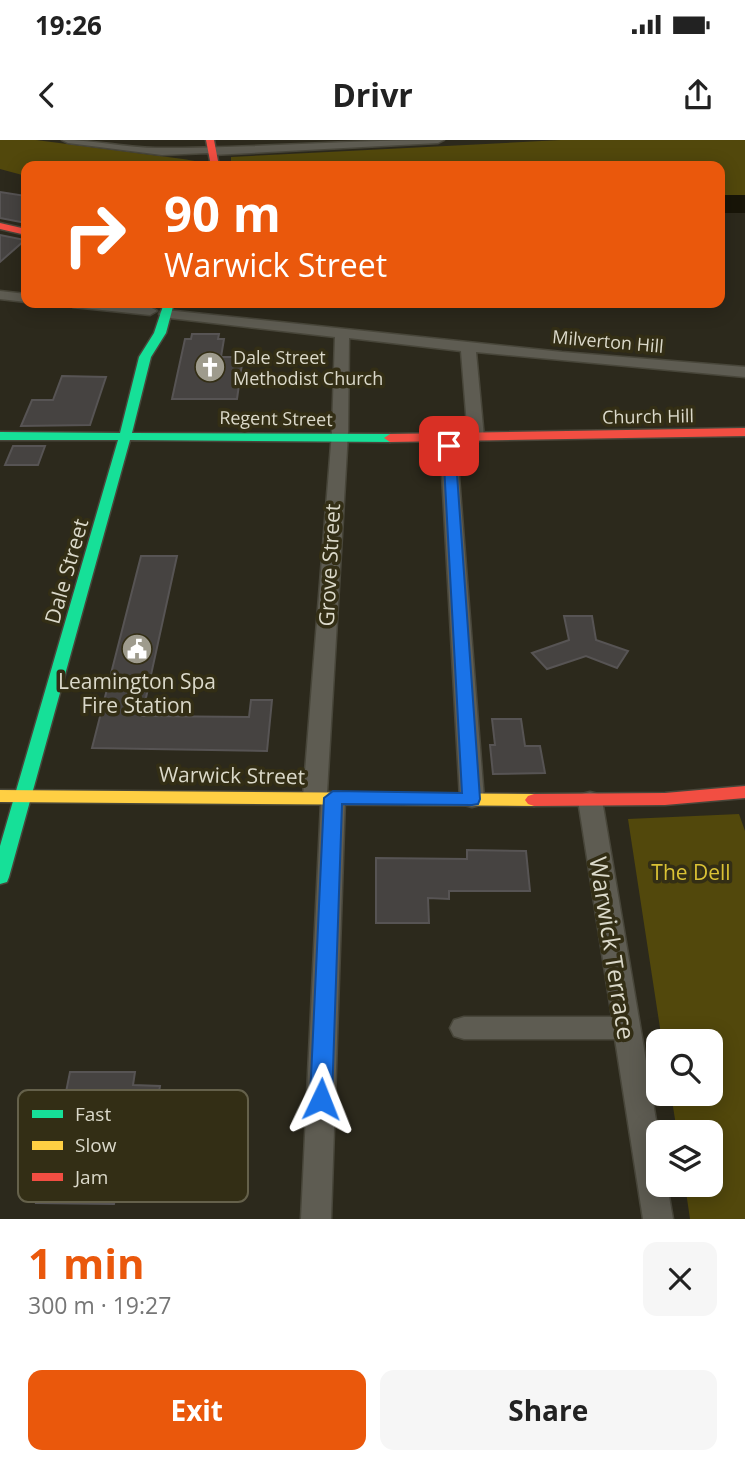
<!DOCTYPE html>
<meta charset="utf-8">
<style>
body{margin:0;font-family:"Open Sans",sans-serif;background:#f6f6f6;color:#222;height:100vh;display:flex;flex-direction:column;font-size:26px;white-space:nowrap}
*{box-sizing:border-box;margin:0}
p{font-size:23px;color:#767676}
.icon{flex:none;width:38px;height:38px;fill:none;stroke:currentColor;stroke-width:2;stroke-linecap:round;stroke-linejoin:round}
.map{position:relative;height:1079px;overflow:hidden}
.drawer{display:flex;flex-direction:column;background:#fff;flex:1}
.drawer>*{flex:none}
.hud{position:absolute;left:21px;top:21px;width:704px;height:147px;border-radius:14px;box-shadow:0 4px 18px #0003;background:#ea580c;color:#fff;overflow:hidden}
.tools{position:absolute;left:646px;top:889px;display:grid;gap:14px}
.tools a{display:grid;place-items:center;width:77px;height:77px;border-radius:14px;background:#fff;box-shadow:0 4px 18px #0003;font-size:35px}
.pin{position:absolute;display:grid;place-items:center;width:60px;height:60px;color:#fff;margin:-30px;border-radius:14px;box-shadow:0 4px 10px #0006}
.me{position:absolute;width:77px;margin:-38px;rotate:2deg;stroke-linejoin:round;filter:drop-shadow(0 0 5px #0008)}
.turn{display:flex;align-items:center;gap:24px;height:147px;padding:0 28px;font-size:32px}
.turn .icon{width:91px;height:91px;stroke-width:2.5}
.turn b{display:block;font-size:49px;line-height:60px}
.round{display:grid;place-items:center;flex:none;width:74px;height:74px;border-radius:14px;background:#f6f6f6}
.overview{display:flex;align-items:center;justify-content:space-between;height:119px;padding:0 28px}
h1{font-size:42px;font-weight:700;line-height:52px;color:#ea580c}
.button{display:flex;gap:14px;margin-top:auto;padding:14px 28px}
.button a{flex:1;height:80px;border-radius:14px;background:#ea580c;color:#fff;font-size:28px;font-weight:700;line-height:80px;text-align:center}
.button a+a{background:#f6f6f6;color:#222}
.status{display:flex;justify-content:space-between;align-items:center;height:49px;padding:0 35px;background:#fff;direction:ltr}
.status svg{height:19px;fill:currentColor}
header{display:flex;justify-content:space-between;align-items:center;height:91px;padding:0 28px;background:#fff;font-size:32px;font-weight:700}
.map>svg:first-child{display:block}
</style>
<div class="status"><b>19:26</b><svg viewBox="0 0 49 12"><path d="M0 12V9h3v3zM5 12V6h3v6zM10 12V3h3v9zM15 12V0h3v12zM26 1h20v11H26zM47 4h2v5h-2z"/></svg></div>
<header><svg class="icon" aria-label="back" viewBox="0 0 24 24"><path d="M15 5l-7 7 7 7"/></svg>Drivr<svg class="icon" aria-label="share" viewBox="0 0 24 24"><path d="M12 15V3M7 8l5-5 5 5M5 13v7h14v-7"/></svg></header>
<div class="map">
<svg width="745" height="1079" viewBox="0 0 745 1079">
<rect width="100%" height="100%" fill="#2c291c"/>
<path fill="#52480c" d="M 0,0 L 36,0 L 183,19 L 195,21 L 197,26 L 26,26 L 26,36 L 0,29 Z
M 561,0 L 745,0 L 745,55 L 719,55 L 719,26 L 231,26 L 231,17 Z
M 739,674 L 745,691 L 745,1079 L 690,1079 L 685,1045 L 710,1045 L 710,992 L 677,992 L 671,954 L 710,954 L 710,901 L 662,901 L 628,679 Z"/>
<path fill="#181508" d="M 719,55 L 745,55 L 745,73 L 719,73 Z"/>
<path fill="#464341" stroke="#575454" stroke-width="2" d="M 0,52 L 26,56 L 26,83 L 0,78 Z
M 0,95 L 25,100 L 0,122 Z
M 192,194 L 219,194 L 218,199 L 224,199 L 221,217 L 243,217 L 237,259 L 172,259 L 185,199 L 191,199 Z
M 62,236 L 106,237 L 90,285 L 21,286 L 32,260 L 53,260 Z
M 13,306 L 45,306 L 38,325 L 5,325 Z
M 141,416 L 177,416 L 142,576 L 249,577 L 251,560 L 272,560 L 267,611 L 92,608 Z
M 564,476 L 592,476 L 596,500 L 628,511 L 617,528 L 586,516 L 547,529 L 532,513 L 569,500 Z
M 492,579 L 521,579 L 525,606 L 540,606 L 545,633 L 493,634 L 490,605 L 495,605 Z
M 467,710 L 526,711 L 530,751 L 449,751 L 449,759 L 428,758 L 429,783 L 376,783 L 376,718 L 467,719 Z
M 70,932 L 135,932 L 133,945 L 160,946 L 152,998 L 178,998 L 174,1035 L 157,1034 L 154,1054 L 116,1054 L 114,1064 L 36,1063 L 49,1002 L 56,1002 Z"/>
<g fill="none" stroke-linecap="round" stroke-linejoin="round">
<g stroke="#48463a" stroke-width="3">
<path id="street" d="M 62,0 C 97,0 130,9 164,8 C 256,8 350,0 444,0 L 438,3 L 212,15 L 207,13 L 162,15 L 68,3 Z
M 0,151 L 26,154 L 26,162 L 0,159 Z
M 66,163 C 86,162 143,159 157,171 L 150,175 L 73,167 Z
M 166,170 L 562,212 L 745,227 L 745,237 L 476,212 L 484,298 L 476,303 L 468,298 L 461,211 L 349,198 L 348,292 L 327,652 L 341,652 L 345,658 L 331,1079 L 301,1079 L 321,663 L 307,663 L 303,657 L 332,292 L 335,197 L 161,177 L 159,174 L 161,171 Z
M 448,293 L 456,298 L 484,659 L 480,665 L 472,667 L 464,665 L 460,659 L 440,298 Z
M 590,652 L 598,654 L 602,660 L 658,992 L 658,1045 L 667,1045 L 673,1079 L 643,1079 L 615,899 L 464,899 L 454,896 L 450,888 L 454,880 L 464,877 L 612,877 L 578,660 L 582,654 Z"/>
</g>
<g stroke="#48463a" stroke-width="3">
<path id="fast" d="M 164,163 L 174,163 L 166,193 L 151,217 L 132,293 L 390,294 L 396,298 L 390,302 L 130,300 L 9,737 L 7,742 L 0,744 L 0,706 L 118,300 L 0,300 L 0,292 L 120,293 L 139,217 L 154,193 Z"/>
</g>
<g stroke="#48463a" stroke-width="3">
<path id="slow" d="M 0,650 L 534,654 L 540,656 L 543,660 L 540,664 L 534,666 L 0,662 Z"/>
</g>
<g stroke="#48463a" stroke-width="3">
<path id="jam" d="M 206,0 L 214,0 L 219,26 L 211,26 Z
M 0,83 L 26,89 L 26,95 L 0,89 Z
M 745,288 L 745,296 L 390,302 L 384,298 L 390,294 Z
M 745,646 L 745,658 L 665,665 L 534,666 L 528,664 L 525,660 L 528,656 L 534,654 L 665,653 Z"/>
</g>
<use href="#street" fill="#5e5c52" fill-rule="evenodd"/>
<use href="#fast" fill="#16e098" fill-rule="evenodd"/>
<use href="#slow" fill="#ffcf43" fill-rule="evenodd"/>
<use href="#jam" fill="#f24e42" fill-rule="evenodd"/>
</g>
<path fill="#1a73e8" stroke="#114b97" stroke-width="2" d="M 449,302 L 455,306 L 480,659 L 478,664 L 472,665 L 342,664 L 332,959 L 329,966 L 321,968 L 313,966 L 310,959 L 324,658 L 333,651 L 462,653 L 443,306 Z"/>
<defs>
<g id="church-disc" transform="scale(1.575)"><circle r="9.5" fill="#9e9b8d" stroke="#332e15"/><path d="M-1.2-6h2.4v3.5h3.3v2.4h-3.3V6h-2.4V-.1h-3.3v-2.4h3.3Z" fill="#fff"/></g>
<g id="civic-disc" transform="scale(1.575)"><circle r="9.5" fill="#9e9b8d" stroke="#332e15"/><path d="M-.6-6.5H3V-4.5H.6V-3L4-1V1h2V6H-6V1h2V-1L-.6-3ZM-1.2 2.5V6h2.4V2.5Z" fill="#fff"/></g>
</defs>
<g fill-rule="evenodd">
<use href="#church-disc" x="210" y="227"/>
<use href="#civic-disc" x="137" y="509"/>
</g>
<g text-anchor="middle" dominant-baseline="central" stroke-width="7" stroke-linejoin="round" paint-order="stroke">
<g font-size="18" fill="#dbd9ca" stroke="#332e15">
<text transform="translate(608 201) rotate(5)">Milverton Hill</text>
<text transform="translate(648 276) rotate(-1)">Church Hill</text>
<text transform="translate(276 278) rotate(1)">Regent Street</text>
</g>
<g font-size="18" fill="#dbd9ca" stroke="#332e15" text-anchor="start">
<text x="233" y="217">Dale Street<tspan x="233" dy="21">Methodist Church</tspan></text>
</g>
<g font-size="21" fill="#dbd9ca" stroke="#332e15">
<text transform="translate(329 425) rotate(-87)">Grove Street</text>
<text transform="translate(66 431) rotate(-74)">Dale Street</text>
<text transform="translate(232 635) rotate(1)">Warwick Street</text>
</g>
<g font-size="21" fill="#dbd9ca" stroke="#332e15">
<text x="137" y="541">Leamington Spa<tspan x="137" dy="24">Fire Station</tspan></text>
</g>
<g font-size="21" fill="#dac235" stroke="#332e15">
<text x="691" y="732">The Dell</text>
</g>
<g font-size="24" fill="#dbd9ca" stroke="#332e15">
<text transform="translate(613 808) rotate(81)">Warwick Terrace</text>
</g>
</g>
<rect x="18" y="950" width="230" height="112" rx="10" fill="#332e15" stroke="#65614b" stroke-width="2"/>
<rect x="32" y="970" width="31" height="8" fill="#16e098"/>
<rect x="32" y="1001" width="31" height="9" fill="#ffcf43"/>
<rect x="32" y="1033" width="31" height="8" fill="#f24e42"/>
<g font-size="19" fill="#dbd9ca">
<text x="75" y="981">Fast</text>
<text x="75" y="1012">Slow</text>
<text x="75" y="1044">Jam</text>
</g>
</svg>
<div class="tools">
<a><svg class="icon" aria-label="search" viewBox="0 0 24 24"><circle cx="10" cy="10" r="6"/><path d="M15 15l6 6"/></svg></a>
<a><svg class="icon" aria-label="layers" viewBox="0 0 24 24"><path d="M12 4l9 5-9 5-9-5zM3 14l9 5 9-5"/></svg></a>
</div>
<div class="pin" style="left:449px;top:306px;background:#d93025"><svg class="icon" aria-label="arrive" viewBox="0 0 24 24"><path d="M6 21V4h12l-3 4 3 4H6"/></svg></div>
<svg class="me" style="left:321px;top:959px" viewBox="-20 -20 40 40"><path d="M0-17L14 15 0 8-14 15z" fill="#1a73e8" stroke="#fff" stroke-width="4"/></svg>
<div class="hud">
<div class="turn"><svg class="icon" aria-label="right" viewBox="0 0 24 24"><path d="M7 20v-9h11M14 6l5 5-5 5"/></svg><div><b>90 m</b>Warwick Street</div></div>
</div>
</div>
<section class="drawer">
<div class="overview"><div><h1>1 min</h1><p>300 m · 19:27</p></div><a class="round"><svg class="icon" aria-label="close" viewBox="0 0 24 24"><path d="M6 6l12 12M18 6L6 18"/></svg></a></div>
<div class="button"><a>Exit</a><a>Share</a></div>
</section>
